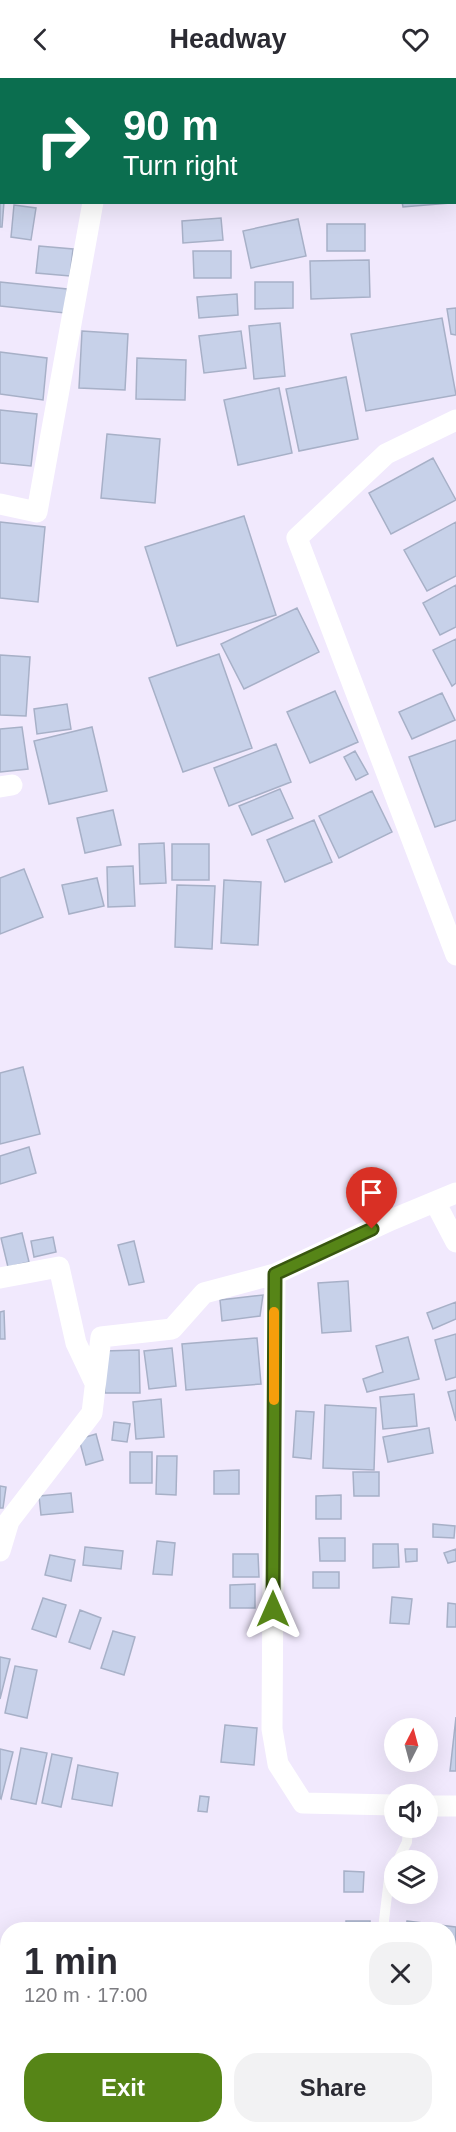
<!DOCTYPE html>
<meta charset="utf-8">
<style>
body{margin:0;font-family:Helvetica,sans-serif;background:#f2f2f3;color:#2b2b33;height:100vh;display:flex;flex-direction:column;font-size:22px;white-space:nowrap}
*{box-sizing:border-box;margin:0}
p{font-size:20px;color:#7c7c81}
.icon{flex:none;width:33px;height:33px;fill:none;stroke:currentColor;stroke-width:2;stroke-linecap:round;stroke-linejoin:round}
.map{position:relative;flex:1;overflow:hidden}
.details{position:absolute;left:0px;top:1844px;width:456px;height:212px;display:flex;flex-direction:column;background:#fff;border-radius:24px 24px 0 0;box-shadow:0 6px 24px #0002}
.details>*{flex:none}
.guide{position:absolute;left:0px;top:0px;width:456px;height:126px;box-shadow:0 6px 24px #0002;background:#0b6e4f;color:#fff;overflow:hidden}
.needle{width:39px;rotate:6deg}
.fabs{position:absolute;left:384px;top:1640px;display:grid;gap:12px}
.fabs a{display:grid;place-items:center;width:54px;height:54px;border-radius:50%;background:#fff;box-shadow:0 6px 24px #0002;font-size:30px}
.pin{position:absolute;display:grid;place-items:center;width:51px;height:51px;color:#fff;margin:-62px -26px;border-radius:50% 50% 50% 0;rotate:-45deg;box-shadow:0 0 6px #0007}
.pin .icon{rotate:45deg}
.me{position:absolute;width:66px;margin:-33px;rotate:0deg;stroke-linejoin:round;filter:drop-shadow(0 0 4px #0008)}
.turn{display:flex;align-items:center;gap:21px;height:126px;padding:0 24px;font-size:27px}
.turn .icon{width:78px;height:78px;stroke-width:2.5}
.turn b{display:block;font-size:42px;line-height:51px}
.round{display:grid;place-items:center;flex:none;width:63px;height:63px;border-radius:24px;background:#f2f2f3}
.overview{display:flex;align-items:center;justify-content:space-between;height:102px;padding:0 24px}
h1{font-size:36px;font-weight:800;line-height:45px}
.button{display:flex;gap:12px;margin-top:auto;padding:12px 24px}
.button a{flex:1;height:69px;border-radius:24px;background:#568517;color:#fff;font-size:24px;font-weight:800;line-height:69px;text-align:center}
.button a+a{background:#f2f2f3;color:#2b2b33}
header{display:flex;justify-content:space-between;align-items:center;height:78px;padding:0 24px;background:#fff;font-size:27px;font-weight:800}
.map>svg:first-child{display:block}
</style>
<header><svg class="icon" aria-label="back" viewBox="0 0 24 24"><path d="M15 5l-7 7 7 7"/></svg>Headway<svg class="icon" aria-label="heart" viewBox="0 0 24 24"><path d="M12 20l-8-8c-3-5 5-10 8-4 3-6 11-1 8 4z"/></svg></header>
<div class="map">
<svg width="456" height="2054" viewBox="0 0 456 2054">
<rect width="100%" height="100%" fill="#f1e9fd"/>
<path fill="#c7d1e9" stroke="#a7b0c7" stroke-width="1.5" d="M 0,96 L 2,124 L 4,124 L 2,149 L 0,149 Z
M 402,124 L 450,124 L 450,125 L 403,129 Z
M 14,127 L 36,130 L 31,162 L 11,159 Z
M 221,140 L 223,162 L 183,165 L 182,143 Z
M 298,141 L 306,178 L 251,190 L 243,153 Z
M 327,146 L 365,146 L 365,173 L 327,173 Z
M 39,168 L 73,171 L 70,198 L 36,195 Z
M 193,173 L 231,173 L 231,200 L 194,200 Z
M 369,182 L 370,219 L 311,221 L 310,183 Z
M 0,204 L 67,211 L 65,235 L 0,228 Z
M 255,204 L 293,204 L 293,230 L 255,231 Z
M 237,216 L 238,237 L 199,240 L 197,219 Z
M 456,230 L 456,257 L 451,256 L 447,231 Z
M 442,240 L 456,317 L 366,333 L 351,256 Z
M 280,245 L 285,298 L 254,301 L 249,248 Z
M 82,253 L 128,256 L 125,312 L 79,310 Z
M 241,253 L 246,290 L 204,295 L 199,258 Z
M 0,274 L 47,280 L 43,322 L 0,316 Z
M 137,280 L 186,282 L 185,322 L 136,321 Z
M 346,299 L 358,361 L 299,373 L 286,311 Z
M 279,310 L 292,375 L 238,387 L 224,322 Z
M 0,332 L 37,336 L 31,388 L 0,385 Z
M 107,356 L 160,361 L 155,425 L 101,420 Z
M 433,380 L 456,422 L 391,456 L 369,415 Z
M 244,438 L 276,537 L 177,568 L 145,469 Z
M 0,444 L 45,449 L 38,524 L 0,520 Z
M 456,444 L 456,498 L 427,513 L 404,472 Z
M 456,507 L 456,549 L 440,557 L 423,525 Z
M 297,530 L 319,574 L 244,611 L 221,566 Z
M 456,561 L 456,605 L 452,608 L 433,572 Z
M 219,576 L 252,670 L 183,694 L 149,600 Z
M 0,577 L 30,579 L 26,638 L 0,637 Z
M 335,613 L 358,664 L 310,685 L 287,634 Z
M 442,615 L 455,642 L 412,661 L 399,634 Z
M 67,626 L 71,651 L 37,656 L 34,631 Z
M 22,649 L 28,691 L 0,694 L 0,651 Z
M 92,649 L 107,713 L 49,726 L 34,663 Z
M 456,662 L 456,742 L 435,749 L 409,679 Z
M 276,666 L 291,704 L 229,728 L 214,690 Z
M 355,673 L 368,696 L 356,702 L 344,679 Z
M 280,711 L 293,740 L 252,757 L 239,728 Z
M 372,713 L 392,754 L 339,780 L 319,738 Z
M 113,732 L 121,767 L 85,775 L 77,740 Z
M 314,742 L 332,784 L 285,804 L 267,762 Z
M 164,765 L 166,805 L 140,806 L 139,766 Z
M 172,766 L 209,766 L 209,802 L 172,802 Z
M 133,788 L 135,828 L 108,829 L 107,789 Z
M 24,791 L 43,839 L 0,856 L 0,800 Z
M 97,800 L 104,828 L 69,836 L 62,807 Z
M 224,802 L 261,804 L 258,867 L 221,865 Z
M 177,807 L 215,808 L 212,871 L 175,869 Z
M 23,989 L 40,1056 L 0,1066 L 0,995 Z
M 29,1069 L 36,1095 L 0,1106 L 0,1078 Z
M 22,1155 L 29,1184 L 8,1189 L 1,1160 Z
M 53,1159 L 56,1174 L 34,1179 L 31,1163 Z
M 134,1163 L 144,1204 L 129,1207 L 118,1167 Z
M 348,1203 L 351,1253 L 322,1255 L 318,1205 Z
M 263,1217 L 260,1238 L 222,1243 L 220,1222 Z
M 456,1224 L 456,1241 L 433,1251 L 427,1235 Z
M 4,1233 L 5,1261 L 0,1261 L 0,1234 Z
M 456,1256 L 456,1299 L 446,1302 L 435,1262 Z
M 408,1259 L 419,1301 L 367,1314 L 363,1301 L 383,1294 L 376,1268 Z
M 257,1260 L 261,1306 L 186,1312 L 182,1266 Z
M 172,1270 L 176,1308 L 149,1311 L 144,1273 Z
M 139,1272 L 140,1315 L 105,1315 L 104,1273 Z
M 456,1312 L 456,1343 L 448,1314 Z
M 414,1316 L 417,1348 L 383,1351 L 380,1319 Z
M 161,1321 L 164,1359 L 136,1361 L 133,1324 Z
M 325,1327 L 376,1330 L 374,1392 L 323,1390 Z
M 296,1333 L 314,1334 L 311,1381 L 293,1379 Z
M 114,1344 L 130,1346 L 127,1364 L 112,1362 Z
M 429,1350 L 433,1375 L 388,1384 L 383,1359 Z
M 96,1356 L 103,1382 L 86,1387 L 79,1361 Z
M 130,1374 L 152,1374 L 152,1405 L 130,1405 Z
M 157,1378 L 177,1378 L 176,1417 L 156,1416 Z
M 239,1392 L 239,1416 L 214,1416 L 214,1393 Z
M 353,1394 L 379,1394 L 379,1418 L 354,1418 Z
M 0,1408 L 6,1409 L 3,1430 L 0,1430 Z
M 71,1415 L 73,1434 L 41,1437 L 39,1418 Z
M 341,1417 L 341,1441 L 316,1441 L 316,1418 Z
M 433,1446 L 455,1448 L 454,1460 L 433,1459 Z
M 319,1460 L 345,1460 L 345,1483 L 320,1483 Z
M 157,1463 L 175,1465 L 172,1497 L 153,1496 Z
M 373,1466 L 398,1466 L 399,1489 L 373,1490 Z
M 85,1469 L 123,1473 L 121,1491 L 83,1487 Z
M 405,1471 L 417,1471 L 417,1483 L 406,1484 Z
M 456,1471 L 456,1483 L 448,1485 L 444,1475 Z
M 233,1476 L 258,1476 L 259,1499 L 233,1499 Z
M 50,1477 L 75,1482 L 71,1503 L 45,1497 Z
M 313,1494 L 339,1494 L 339,1510 L 313,1510 Z
M 255,1506 L 255,1530 L 230,1530 L 230,1507 Z
M 392,1519 L 412,1521 L 409,1546 L 390,1545 Z
M 43,1520 L 66,1527 L 56,1559 L 32,1551 Z
M 448,1525 L 456,1526 L 456,1549 L 447,1549 Z
M 80,1532 L 101,1540 L 90,1571 L 69,1564 Z
M 113,1553 L 135,1559 L 124,1597 L 101,1590 Z
M 0,1579 L 10,1581 L 0,1621 Z
M 15,1588 L 37,1592 L 27,1640 L 5,1635 Z
M 456,1639 L 456,1693 L 450,1693 Z
M 225,1647 L 257,1650 L 254,1687 L 221,1684 Z
M 21,1670 L 47,1675 L 36,1726 L 11,1721 Z
M 0,1671 L 13,1674 L 1,1721 L 0,1720 Z
M 52,1676 L 72,1680 L 61,1729 L 42,1725 Z
M 78,1687 L 118,1695 L 112,1728 L 72,1721 Z
M 200,1718 L 209,1719 L 207,1734 L 198,1733 Z
M 344,1793 L 364,1794 L 363,1814 L 344,1814 Z
M 346,1843 L 370,1843 L 370,1851 L 346,1851 Z
M 407,1843 L 456,1849 L 455,1884 L 448,1883 L 448,1851 L 406,1851 Z"/>
<g fill="none" stroke-linecap="round" stroke-linejoin="round">
<path stroke="#fff" stroke-width="10" d="M 398,1782 L 407,1764 L 408,1749
M 383,1851 L 390,1792 L 394,1787"/>
<path stroke="#fff" stroke-width="21" d="M 95,2 L 95,0
M 0,40 L 2,40
M 456,342 L 386,376 L 297,460 L 456,877
M 0,426 L 37,434 L 93,124
M 0,709 L 12,707
M 435,1124 L 456,1164
M 275,1196 L 272,1651 L 278,1686 L 303,1725 L 394,1727
M 0,1200 L 59,1189 L 76,1265 L 95,1305
M 0,1473 L 9,1443 L 92,1335 L 101,1259 L 172,1251 L 204,1215 L 275,1196 L 391,1142 L 456,1115
M 428,1728 L 456,1728"/>
</g>
<g fill="none" stroke-linecap="round" stroke-linejoin="round">
<g stroke="#38560f" stroke-width="15">
<path id="route" d="M 273,1531 L 275,1196 L 372,1151"/>
</g>
<use href="#route" stroke="#568517" stroke-width="10"/>
<path stroke="#f59e0b" stroke-width="10" d="M 274,1322 L 274,1234"/>
</g>
</svg>
<div class="fabs">
<a><svg class="needle" viewBox="-14 -14 28 28"><path d="M0-13l5 13h-10z" fill="#e53935"/><path d="M0 13l5-13h-10z" fill="#7c7c81"/></svg></a>
<a><svg class="icon" aria-label="sound" viewBox="0 0 24 24"><path d="M4 9h4l5-4v14l-5-4H4zM17 9q2 3 0 6"/></svg></a>
<a><svg class="icon" aria-label="layers" viewBox="0 0 24 24"><path d="M12 4l9 5-9 5-9-5zM3 14l9 5 9-5"/></svg></a>
</div>
<div class="pin" style="left:372px;top:1151px;background:#d93025"><svg class="icon" aria-label="arrive" viewBox="0 0 24 24"><path d="M6 21V4h12l-3 4 3 4H6"/></svg></div>
<svg class="me" style="left:273px;top:1531px" viewBox="-20 -20 40 40"><path d="M0-17L14 15 0 8-14 15z" fill="#568517" stroke="#fff" stroke-width="4"/></svg>
<div class="guide">
<div class="turn"><svg class="icon" aria-label="right" viewBox="0 0 24 24"><path d="M7 20v-9h11M14 6l5 5-5 5"/></svg><div><b>90 m</b>Turn right</div></div>
</div>
<section class="details">
<div class="overview"><div><h1>1 min</h1><p>120 m · 17:00</p></div><a class="round"><svg class="icon" aria-label="close" viewBox="0 0 24 24"><path d="M6 6l12 12M18 6L6 18"/></svg></a></div>
<div class="button"><a>Exit</a><a>Share</a></div>
</section>
</div>
